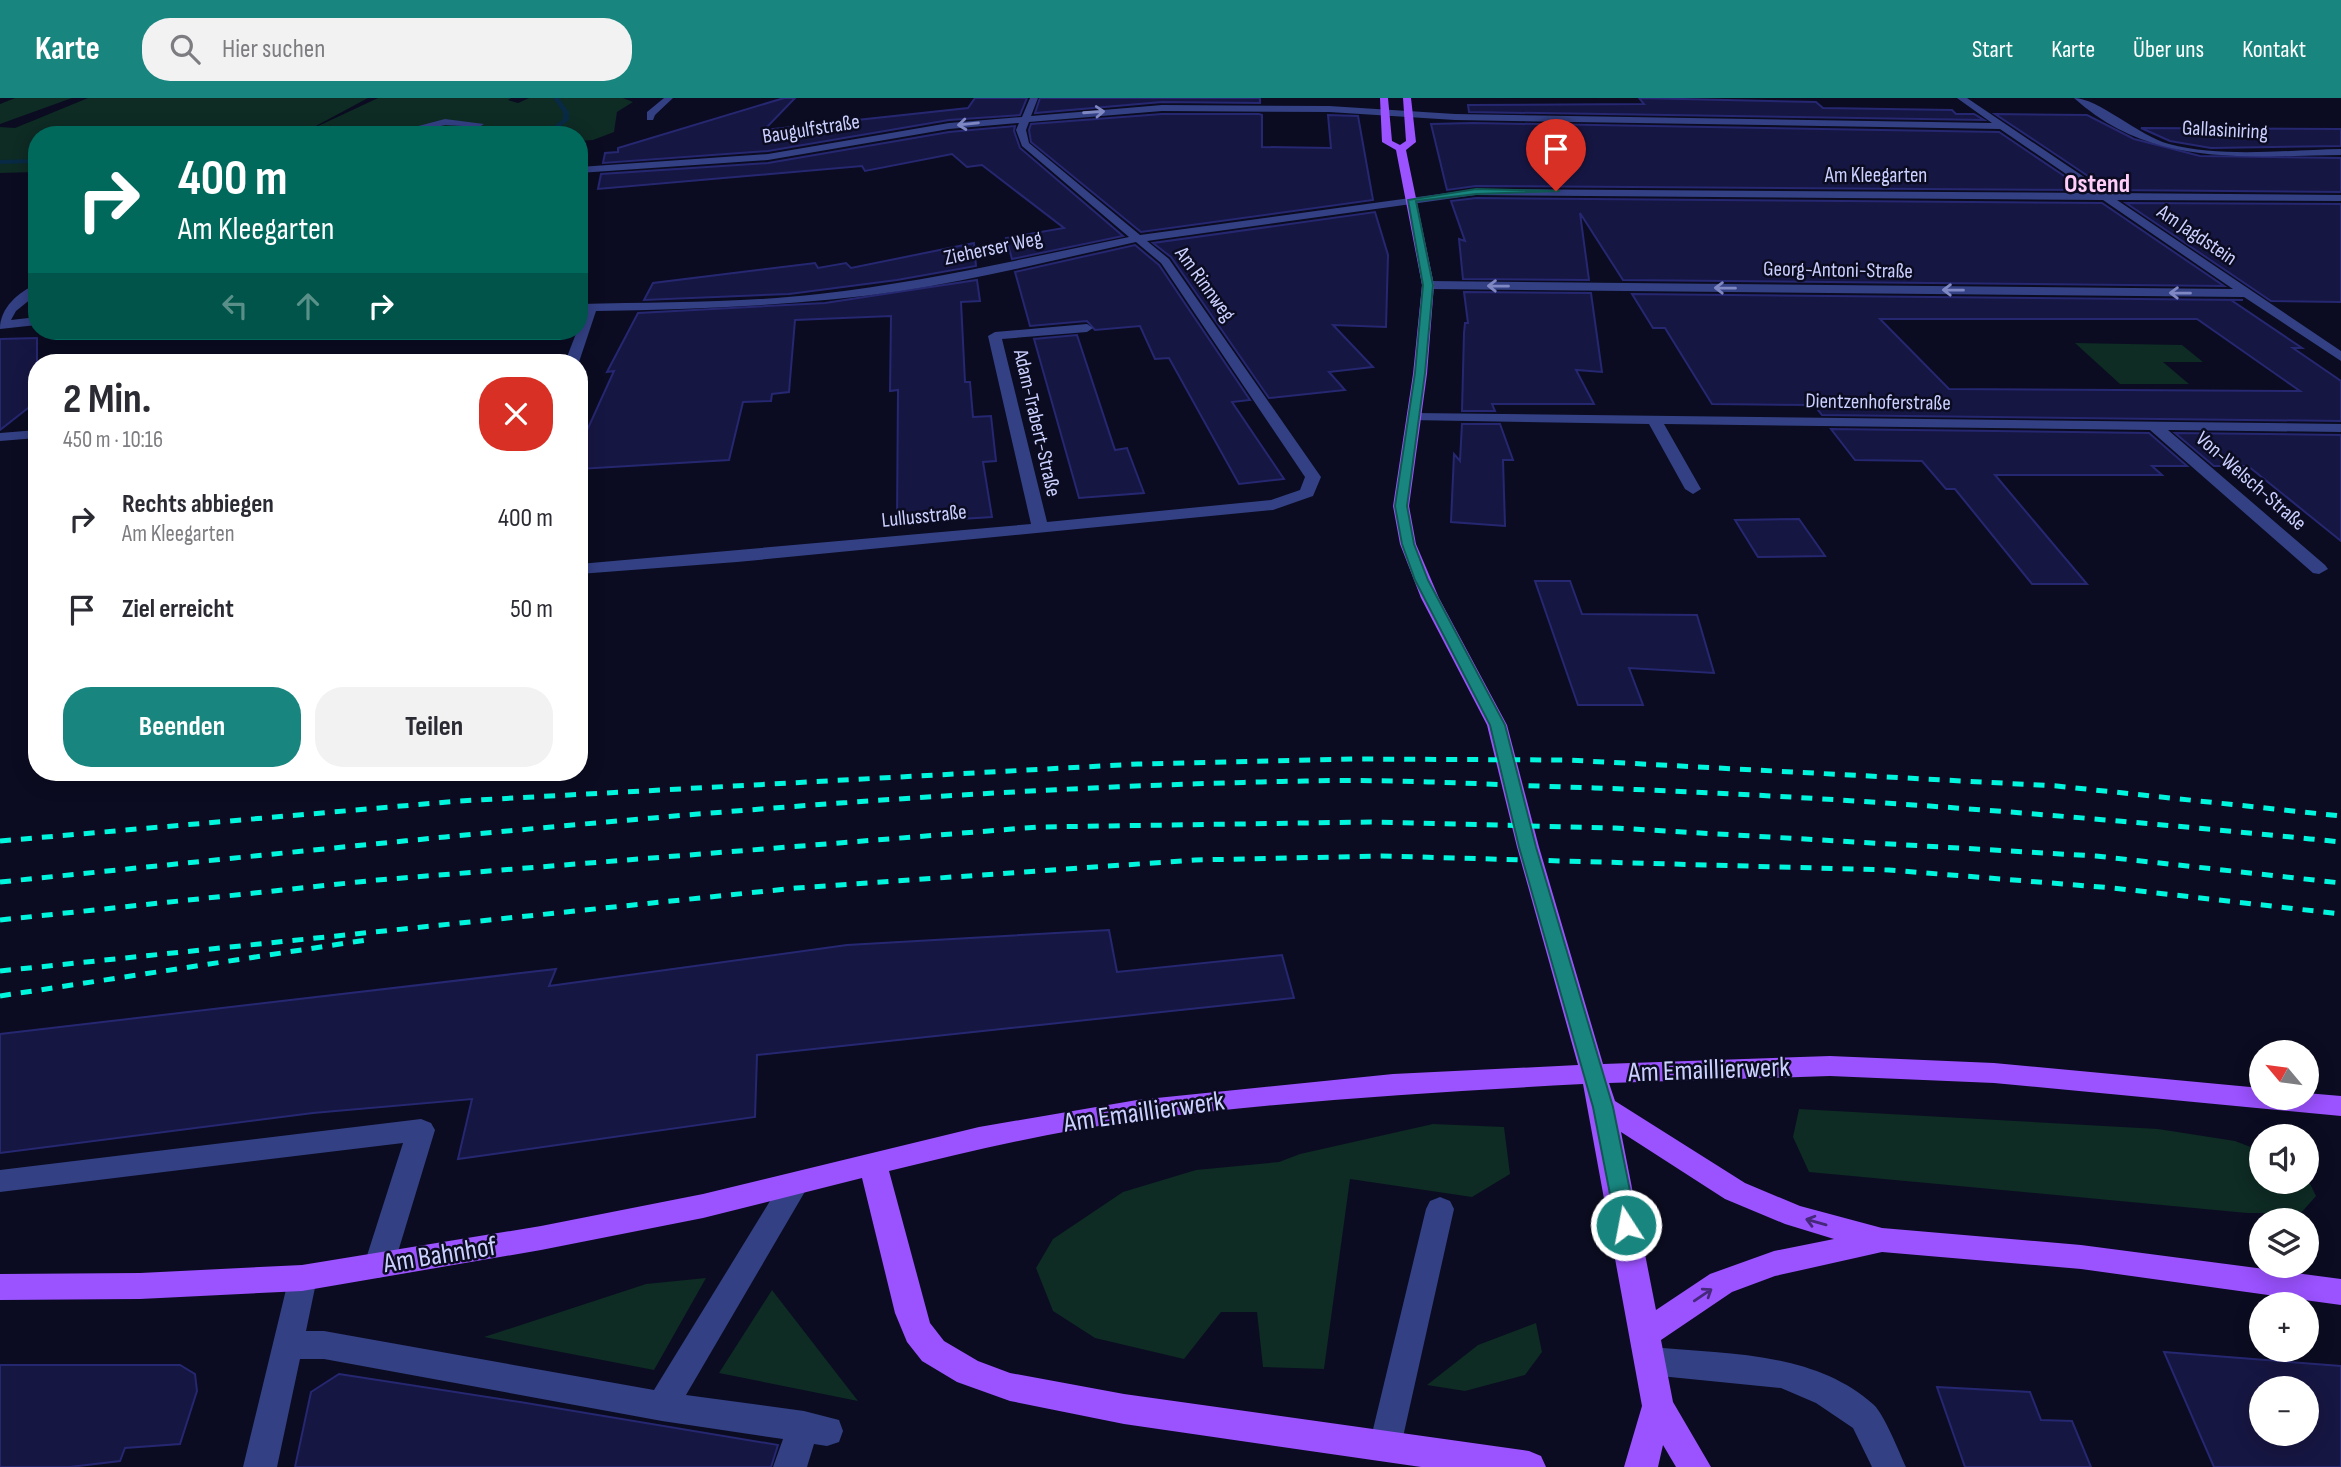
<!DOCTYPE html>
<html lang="de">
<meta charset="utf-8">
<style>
body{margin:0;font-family:"Sofia Sans Condensed",sans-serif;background:#f2f2f3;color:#2b2b33;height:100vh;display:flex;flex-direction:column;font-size:26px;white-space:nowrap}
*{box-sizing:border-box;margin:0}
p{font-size:23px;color:#7c7c81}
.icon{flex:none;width:38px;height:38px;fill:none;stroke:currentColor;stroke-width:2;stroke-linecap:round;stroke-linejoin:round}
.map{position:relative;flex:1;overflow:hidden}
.side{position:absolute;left:28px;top:256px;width:560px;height:427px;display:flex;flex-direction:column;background:#fff;border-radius:28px;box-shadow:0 4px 18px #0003}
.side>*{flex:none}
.hud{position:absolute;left:28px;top:28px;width:560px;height:214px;border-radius:28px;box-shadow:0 4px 18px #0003;background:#00695c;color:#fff;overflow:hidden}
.needle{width:46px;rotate:299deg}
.fabs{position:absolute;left:2249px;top:942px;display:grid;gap:14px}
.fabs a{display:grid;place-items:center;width:70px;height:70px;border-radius:50%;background:#fff;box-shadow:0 4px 18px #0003;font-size:35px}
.pin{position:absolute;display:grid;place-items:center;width:60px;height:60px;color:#fff;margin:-72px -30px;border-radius:50% 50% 50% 0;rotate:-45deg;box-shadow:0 0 7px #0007}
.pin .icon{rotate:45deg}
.me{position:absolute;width:77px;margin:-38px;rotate:349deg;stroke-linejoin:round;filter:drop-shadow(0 0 5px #0008)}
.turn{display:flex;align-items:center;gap:24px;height:147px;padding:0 35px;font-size:32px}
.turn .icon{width:91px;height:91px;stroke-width:2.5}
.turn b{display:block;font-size:49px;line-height:60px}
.lanes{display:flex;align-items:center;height:66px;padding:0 35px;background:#0003;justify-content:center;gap:35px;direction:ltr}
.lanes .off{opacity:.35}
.round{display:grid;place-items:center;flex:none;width:74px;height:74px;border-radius:28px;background:#f2f2f3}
.overview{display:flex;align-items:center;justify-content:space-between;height:119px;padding:0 35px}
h1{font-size:42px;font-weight:700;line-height:52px}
.action{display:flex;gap:14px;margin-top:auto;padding:14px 35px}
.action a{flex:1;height:80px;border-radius:28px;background:#18867f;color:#fff;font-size:28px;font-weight:700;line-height:80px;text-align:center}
.action a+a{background:#f2f2f3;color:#2b2b33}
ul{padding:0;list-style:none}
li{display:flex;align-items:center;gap:21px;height:91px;padding:0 35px}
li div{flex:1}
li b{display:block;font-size:26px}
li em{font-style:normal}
header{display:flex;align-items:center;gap:42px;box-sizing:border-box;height:98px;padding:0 35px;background:#18867f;color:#fff}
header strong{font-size:33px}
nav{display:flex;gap:38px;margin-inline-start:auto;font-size:24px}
.search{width:490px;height:63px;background:#f2f2f3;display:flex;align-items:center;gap:18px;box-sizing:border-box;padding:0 24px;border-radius:28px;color:#7c7c81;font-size:26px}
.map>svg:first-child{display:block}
</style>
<header>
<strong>Karte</strong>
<div class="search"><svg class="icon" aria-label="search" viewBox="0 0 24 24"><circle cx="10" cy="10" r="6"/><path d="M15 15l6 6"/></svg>Hier suchen</div>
<nav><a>Start</a><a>Karte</a><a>Über uns</a><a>Kontakt</a></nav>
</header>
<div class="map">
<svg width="2341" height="1369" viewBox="0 0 2341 1369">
<rect width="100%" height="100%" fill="#0b0c21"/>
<path fill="#0e2b24" d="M 15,0 L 72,0 L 0,26 L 0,6 Z
M 88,0 L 368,0 L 301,36 L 378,0 L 511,0 L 508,2 L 518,5 L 529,0 L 623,0 L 633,4 L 617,14 L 614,34 L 593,42 L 579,43 L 579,37 L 37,37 L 37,74 L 0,75 L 0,29 L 15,30 Z
M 2075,245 L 2182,247 L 2203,264 L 2163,264 L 2189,286 L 2120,286 Z
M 1799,1011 L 2158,1031 L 2235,1043 L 2261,1053 L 2261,1083 L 2306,1083 L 2307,1080 L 2316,1098 L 2301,1115 L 2247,1115 L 1809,1074 L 1793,1039 Z
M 1433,1026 L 1504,1029 L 1510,1076 L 1472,1099 L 1350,1081 L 1324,1271 L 1263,1269 L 1257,1214 L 1221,1214 L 1184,1261 L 1095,1240 L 1053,1213 L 1036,1170 L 1053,1141 L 1123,1094 L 1196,1072 L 1279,1064 L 1300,1056 Z
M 706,1180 L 654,1272 L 484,1239 L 646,1186 Z
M 772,1192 L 858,1303 L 719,1275 Z
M 1536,1225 L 1542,1254 L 1525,1277 L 1465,1293 L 1427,1287 L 1478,1247 Z"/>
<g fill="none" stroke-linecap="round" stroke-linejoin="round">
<path fill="#082a44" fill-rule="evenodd" d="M 553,0 L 559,0 L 569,14 L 569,22 C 557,32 547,37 531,37 L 552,30 L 563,21 L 563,14 Z
M 37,61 L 37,65 L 0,66 L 0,62 Z"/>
</g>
<path fill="#161643" stroke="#262771" stroke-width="2" fill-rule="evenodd" d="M 784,0 L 795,0 L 764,32 L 968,10 L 975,0 L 1027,0 L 1020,17 L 949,22 L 768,53 L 603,65 L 605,55 L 618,54 L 618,50 Z
M 1040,0 L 1260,0 L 1260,5 L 1162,4 L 1035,15 Z
M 1639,0 L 1816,4 L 1823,10 L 1952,12 L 1956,16 L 1974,16 L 1984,22 L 1469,14 L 1468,7 L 1644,6 Z
M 1162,16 L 1259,16 L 1262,17 L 1262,49 L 1331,50 L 1328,17 L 1358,18 L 1373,102 L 1141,134 L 1031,44 L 1029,32 L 1031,26 Z
M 1995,16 L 2087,17 L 2134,41 L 2200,58 L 2341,60 L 2341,94 L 2109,92 Z
M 1473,25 L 1999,34 L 2085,92 L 1476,88 L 1447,92 L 1431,26 Z
M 1015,28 L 1014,33 L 1020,50 L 1123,138 L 1012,161 L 1006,140 L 1064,130 L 982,67 L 967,69 L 952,56 L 865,73 L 862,68 L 598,91 L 601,76 L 768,65 L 949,34 Z
M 2141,30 L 2341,31 L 2341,48 L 2211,50 L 2170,43 Z
M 1476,100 L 2102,105 L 2224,188 L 1623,182 L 1580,115 L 1589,182 L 1463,181 L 1459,141 L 1465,143 L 1451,103 Z
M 2126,105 L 2341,106 L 2341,204 L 2271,203 Z
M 1375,114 L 1388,157 L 1386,229 L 1333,227 L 1373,269 L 1329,274 L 1345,292 L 1269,300 L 1171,159 L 1153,145 Z
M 974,145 L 976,168 L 897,182 L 789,196 L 644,202 L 653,185 L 815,165 L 818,170 L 846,165 L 851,170 Z
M 1135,147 L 1159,167 L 1250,302 L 1232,304 L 1284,381 L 1239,386 L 1169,260 L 1155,261 L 1140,228 L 1095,232 L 1087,223 L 1030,228 L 1015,174 Z
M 977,182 L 980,203 L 961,204 L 965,284 L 970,284 L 973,319 L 991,318 L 996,363 L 983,364 L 992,419 L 897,425 L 898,292 L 890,293 L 891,218 L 795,222 L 789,294 L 772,296 L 771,303 L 743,304 L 729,362 L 579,371 L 579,350 L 614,273 L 607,274 L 638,215 L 825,205 Z
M 1464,194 L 1591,195 L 1602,274 L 1576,272 L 1594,306 L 1492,306 L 1495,313 L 1462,313 L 1464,235 L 1465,225 L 1468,225 Z
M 1632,196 L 2243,202 L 2231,202 L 2302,250 L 2293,250 L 2341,283 L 2341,323 L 1822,317 L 1814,307 L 1712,306 L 1665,230 L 1653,230 ZM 1880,221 L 2197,221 L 2300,293 L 1949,291 Z
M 1077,237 L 1115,352 L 1127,350 L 1144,395 L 1079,400 L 1034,241 Z
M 37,240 L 37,303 L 0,332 L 0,241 Z
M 1462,326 L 1500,326 L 1513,362 L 1503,362 L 1505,428 L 1451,424 L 1454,356 L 1460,363 Z
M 1831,331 L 2149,335 L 2187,368 L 2152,368 L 2162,377 L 1995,377 L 2087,486 L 2032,486 L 1955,391 L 1946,391 L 1922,363 L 1855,362 Z
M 2175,335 L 2341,337 L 2341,443 L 2248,368 L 2214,368 Z
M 1799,421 L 1825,458 L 1758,459 L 1735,422 Z
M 1535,483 L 1570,483 L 1582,516 L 1697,517 L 1714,575 L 1629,570 L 1643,607 L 1578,607 Z
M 1109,832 L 1117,874 L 1282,857 L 1294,900 L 757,957 L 755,1019 L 458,1061 L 472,1001 L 313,1015 L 0,1055 L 0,936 L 556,871 L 549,888 L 847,847 Z
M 2164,1254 L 2341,1268 L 2341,1369 L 2214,1369 ZM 2261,1290 L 2306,1290 L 2306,1335 L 2261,1335 Z
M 0,1267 L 180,1267 L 195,1276 L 197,1293 L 180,1346 L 125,1350 L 120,1363 L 70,1369 L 0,1369 Z
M 339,1276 L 520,1304 L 778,1347 L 771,1369 L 295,1369 L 311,1294 Z
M 1937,1289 L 2030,1294 L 2041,1322 L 2072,1323 L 2091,1369 L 1965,1369 Z"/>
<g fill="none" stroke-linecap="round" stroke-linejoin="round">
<path fill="#334084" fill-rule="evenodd" d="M 664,0 L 673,0 L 655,17 L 653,22 L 647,22 L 647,14 Z
M 1030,0 L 1038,0 L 1031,18 L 1162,7 L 1329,8 L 1455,16 L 1992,25 L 1957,0 L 1967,0 L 2108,95 L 2341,97 L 2341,103 L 2117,102 L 2341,253 L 2341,263 L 2244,199 L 1428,191 L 1422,187 L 1428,183 L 2233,191 L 2103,102 L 1476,97 L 1147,143 L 1169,161 L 1321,379 L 1313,398 L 1273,412 L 737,464 L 579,476 L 579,466 L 1031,426 L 988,238 L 995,234 L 1087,226 L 1093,230 L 1087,234 L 1002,241 L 1047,424 L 1271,402 L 1300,392 L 1305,379 L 1161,165 L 1136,144 C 1058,161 979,181 900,193 C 799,208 698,211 596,213 L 579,264 L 565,264 L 577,233 L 579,233 L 583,214 L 579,214 L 579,206 C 659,204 740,205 819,196 C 924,184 1026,160 1129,139 L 1022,48 L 1016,32 L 1019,25 L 949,31 L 768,62 L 579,75 L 579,69 L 768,56 L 949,25 L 1022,19 ZM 1162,13 L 1329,14 L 1455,22 L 2000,31 L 2094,95 L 1476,91 L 1140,137 L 1029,45 L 1026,32 L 1029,24 Z
M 2074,0 C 2098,0 2139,38 2169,46 C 2223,60 2286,52 2341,51 L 2341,57 C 2245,58 2151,70 2074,0 Z
M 445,21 L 484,26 L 479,29 L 445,27 L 402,37 L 384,37 Z
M 37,186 L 37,196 L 16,213 L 11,222 L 37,219 L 37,227 L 0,231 C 0,210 18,194 37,186 Z
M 1414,315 L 2341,326 L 2341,334 L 2168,332 L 2325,467 L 2328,471 L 2319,476 L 2313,475 L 2150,332 L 1664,326 L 1701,391 L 1693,396 L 1685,391 L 1649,326 L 1409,322 L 1407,319 Z
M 37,332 L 37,340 L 0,343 L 0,335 Z
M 421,1021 L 431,1025 L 435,1032 L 394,1167 L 389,1176 L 379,1180 L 369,1176 L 364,1167 L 403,1045 L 0,1094 L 0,1072 Z
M 796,1074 L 806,1077 L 810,1085 L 686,1297 L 804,1313 L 839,1322 L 843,1333 L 839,1344 L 827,1348 L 814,1346 L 807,1369 L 773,1369 L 783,1341 L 662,1323 L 324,1261 L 300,1261 L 277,1369 L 243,1369 L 291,1171 L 302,1167 L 313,1171 L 317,1180 L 306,1233 L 324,1233 L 654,1292 L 786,1077 Z
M 1440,1099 L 1450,1103 L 1454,1111 L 1401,1348 L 1397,1359 L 1385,1363 L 1373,1359 L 1369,1348 L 1426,1111 L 1430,1103 Z
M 1650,1249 C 1725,1256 1814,1253 1874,1307 C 1885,1318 1899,1354 1906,1369 L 1872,1369 L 1853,1330 L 1816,1305 L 1781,1290 L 1650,1277 L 1639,1273 L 1634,1263 L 1639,1253 Z"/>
<path fill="#9b52ff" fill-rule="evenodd" d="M 1380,0 L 1388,0 L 1392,43 L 1400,47 L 1406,43 L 1403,0 L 1411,0 L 1416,44 L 1406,52 L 1434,187 L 1427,276 L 1409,408 L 1416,446 L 1439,500 L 1507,627 L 1539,749 L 1603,966 L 1830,958 L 1994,965 L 2261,990 L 2261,999 L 2306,999 L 2306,995 L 2341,998 L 2341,1018 L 1994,985 L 1830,978 L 1609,985 L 1615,1003 L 1745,1085 L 1800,1108 L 1882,1130 L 2081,1147 L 2341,1181 L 2341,1207 L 2081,1171 L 1882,1154 L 1775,1178 L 1732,1194 L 1661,1242 L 1673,1304 L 1711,1369 L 1676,1369 L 1663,1347 L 1658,1369 L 1624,1369 L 1642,1308 L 1583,986 C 1435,994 1286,1003 1139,1022 C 1054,1033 971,1053 889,1073 L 930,1225 L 944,1243 L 978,1263 L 1010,1275 L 1124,1296 L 1529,1353 L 1541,1358 L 1546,1369 L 1421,1369 L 1124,1326 L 1010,1303 L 957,1284 L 922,1263 L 907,1244 L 895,1215 L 862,1080 L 703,1120 L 541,1152 L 302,1193 L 140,1201 L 0,1202 L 0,1176 L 140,1175 L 302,1167 L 541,1128 L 703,1096 L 979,1029 L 1137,1002 L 1393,976 L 1578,967 L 1517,749 L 1487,627 L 1421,500 L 1400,446 L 1393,408 L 1413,276 L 1422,187 L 1396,52 L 1382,44 ZM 1621,1034 L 1725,1101 L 1785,1126 L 1834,1141 L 1774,1153 L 1710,1176 L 1656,1212 Z"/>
<path stroke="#00f6dd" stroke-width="5" stroke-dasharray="11 10" stroke-linecap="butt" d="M 0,743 L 459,703 L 1138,666 L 1356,661 L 1567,662 L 2057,688 L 2341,718
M 0,784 C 434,740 869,691 1305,683 C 1392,681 1478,686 1565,689 C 1824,697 2083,718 2341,744
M 0,822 L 377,782 L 1038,729 L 1371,724 L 1615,730 L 2096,758 L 2341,785
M 0,873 L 796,790 L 1195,762 L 1382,758 L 1889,772 L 2113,790 L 2341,816
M 0,898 L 373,841"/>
</g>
<defs><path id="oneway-shaft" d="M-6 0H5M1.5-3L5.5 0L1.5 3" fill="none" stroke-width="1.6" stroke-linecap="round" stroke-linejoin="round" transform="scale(1.75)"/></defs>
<g stroke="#7f88c2">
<use href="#oneway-shaft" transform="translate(1094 14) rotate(-4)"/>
<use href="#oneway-shaft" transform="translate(968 26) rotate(174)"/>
<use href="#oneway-shaft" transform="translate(1498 188) rotate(-179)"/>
<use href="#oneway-shaft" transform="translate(1725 190) rotate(-179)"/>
<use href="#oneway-shaft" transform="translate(1953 192) rotate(-179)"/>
<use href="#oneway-shaft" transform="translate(2180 195) rotate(-179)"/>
</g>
<g stroke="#45287a">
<use href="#oneway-shaft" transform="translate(1816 1124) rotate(-164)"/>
<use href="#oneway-shaft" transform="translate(1703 1197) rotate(-34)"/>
</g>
<path fill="#18867f" stroke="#105753" stroke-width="2" d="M 1476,91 L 1560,93 L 1476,96 L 1416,103 L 1433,187 L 1425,275 L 1407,408 L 1414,446 L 1428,482 L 1505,627 L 1536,749 L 1613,1009 L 1637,1127 L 1634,1133 L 1626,1136 L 1619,1133 L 1616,1127 L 1593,1009 L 1519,749 L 1490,627 L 1415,482 L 1402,446 L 1395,408 L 1415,275 L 1423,187 L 1408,102 Z"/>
<g text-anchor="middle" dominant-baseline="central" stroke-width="5" stroke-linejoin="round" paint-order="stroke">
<g font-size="21" fill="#cbd0ff" stroke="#0b0c21">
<text transform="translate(811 31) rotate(-9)">Baugulfstraße</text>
<text transform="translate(2225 32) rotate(3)">Gallasiniring</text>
<text x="1876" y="77">Am Kleegarten</text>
<text transform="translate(2197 137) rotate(34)">Am Jagdstein</text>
<text transform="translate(993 150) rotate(-12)">Zieherser Weg</text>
<text transform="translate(1838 172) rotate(1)">Georg-Antoni-Straße</text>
<text transform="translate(1205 186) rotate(54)">Am Rinnweg</text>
<text transform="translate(1878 304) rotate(1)">Dientzenhoferstraße</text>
<text transform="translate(1037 325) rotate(77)">Adam-Trabert-Straße</text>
<text transform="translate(2251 383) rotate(41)">Von-Welsch-Straße</text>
<text transform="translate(924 418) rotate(-6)">Lullusstraße</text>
</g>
<g font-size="26" font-weight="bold" fill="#ffcdf7" stroke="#0b0c21">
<text x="2097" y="86">Ostend</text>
</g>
<g font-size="28" fill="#cbd0ff" stroke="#0b0c21">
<text transform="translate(1709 972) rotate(-2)">Am Emaillierwerk</text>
<text transform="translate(1144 1014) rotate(-8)">Am Emaillierwerk</text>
<text transform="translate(440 1157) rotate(-9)">Am Bahnhof</text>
</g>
</g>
</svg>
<div class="fabs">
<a><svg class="needle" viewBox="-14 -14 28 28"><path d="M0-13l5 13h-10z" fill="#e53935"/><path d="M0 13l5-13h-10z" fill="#7c7c81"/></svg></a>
<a><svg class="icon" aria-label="sound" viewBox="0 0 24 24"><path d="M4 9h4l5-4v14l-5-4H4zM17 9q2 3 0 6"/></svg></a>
<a><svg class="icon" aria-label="layers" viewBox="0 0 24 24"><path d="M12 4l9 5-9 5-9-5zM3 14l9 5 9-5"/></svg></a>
<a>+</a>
<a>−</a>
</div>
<div class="pin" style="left:1556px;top:93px;background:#d93025"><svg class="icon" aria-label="arrive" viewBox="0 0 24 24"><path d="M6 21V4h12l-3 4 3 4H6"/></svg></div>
<svg class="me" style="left:1626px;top:1127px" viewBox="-20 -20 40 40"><circle r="17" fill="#18867f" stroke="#fff" stroke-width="3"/><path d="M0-11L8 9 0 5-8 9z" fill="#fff"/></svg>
<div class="hud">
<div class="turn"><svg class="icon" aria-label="right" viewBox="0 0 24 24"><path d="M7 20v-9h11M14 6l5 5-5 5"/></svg><div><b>400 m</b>Am Kleegarten</div></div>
<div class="lanes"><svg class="icon off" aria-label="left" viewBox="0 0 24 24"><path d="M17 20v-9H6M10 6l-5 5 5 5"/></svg><svg class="icon off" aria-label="ahead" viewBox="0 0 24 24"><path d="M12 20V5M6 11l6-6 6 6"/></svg><svg class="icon" aria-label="right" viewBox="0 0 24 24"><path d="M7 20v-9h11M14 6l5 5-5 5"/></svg></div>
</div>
<section class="side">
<div class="overview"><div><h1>2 Min.</h1><p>450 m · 10:16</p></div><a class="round" style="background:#d93025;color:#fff"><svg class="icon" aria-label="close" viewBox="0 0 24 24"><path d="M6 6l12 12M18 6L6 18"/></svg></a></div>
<ul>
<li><svg class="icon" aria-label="right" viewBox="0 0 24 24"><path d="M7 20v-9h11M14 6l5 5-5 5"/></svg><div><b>Rechts abbiegen</b><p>Am Kleegarten</p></div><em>400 m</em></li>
<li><svg class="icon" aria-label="arrive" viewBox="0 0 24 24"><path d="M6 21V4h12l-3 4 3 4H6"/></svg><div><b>Ziel erreicht</b></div><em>50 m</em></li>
</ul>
<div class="action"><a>Beenden</a><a>Teilen</a></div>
</section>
</div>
